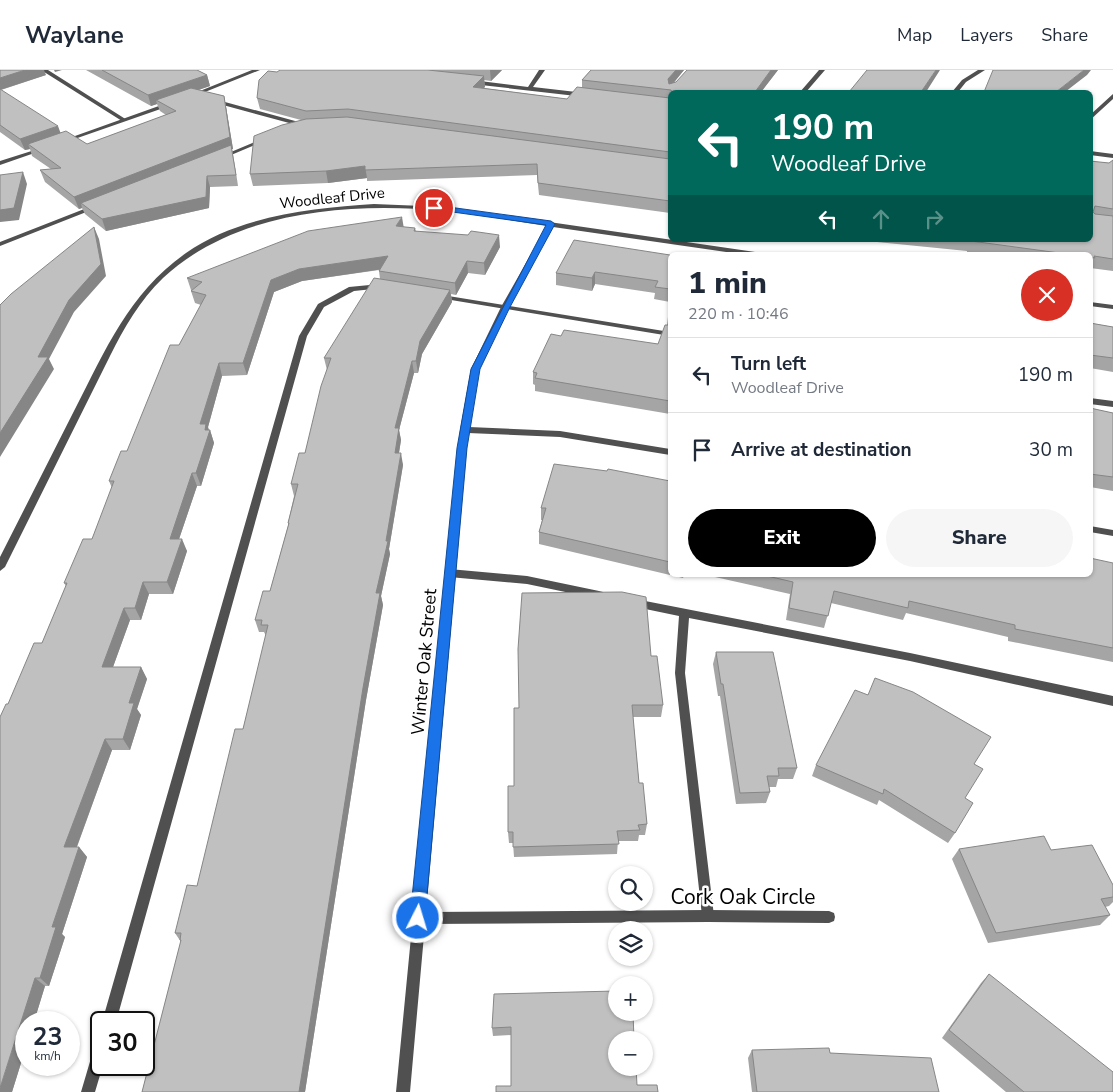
<!DOCTYPE html>
<meta charset="utf-8">
<style>
body{margin:0;font-family:"Nunito Sans",sans-serif;background:#f6f6f7;color:#1f2937;height:100vh;display:flex;flex-direction:column;font-size:19px;white-space:nowrap}
*{box-sizing:border-box;margin:0}
p{font-size:16px;color:#747a83}
.icon{flex:none;width:28px;height:28px;fill:none;stroke:currentColor;stroke-width:2;stroke-linecap:round;stroke-linejoin:round}
.map{position:relative;flex:1;overflow:hidden}
.side{position:absolute;left:668px;top:182px;width:425px;height:325px;display:flex;flex-direction:column;background:#fff;border-radius:8px;box-shadow:0 1px 4px #0004}
.side>*{flex:none}
.hud{position:absolute;left:668px;top:20px;width:425px;height:152px;border-radius:8px;box-shadow:0 1px 4px #0004;background:#00695c;color:#fff;overflow:hidden}
.tools{position:absolute;left:608px;top:796px;display:grid;gap:10px}
.tools a{display:grid;place-items:center;width:45px;height:45px;border-radius:50%;background:#fff;box-shadow:0 1px 4px #0004;font-size:25px}
.speed{position:absolute;left:15px;top:941px;display:flex;gap:10px;font-size:25px;font-weight:700;text-align:center}
.speed>*{display:grid;place-content:center;width:65px;height:65px;border-radius:50%;background:#fff;box-shadow:0 1px 4px #0004;line-height:1}
.speed small{font-size:12px;font-weight:400}
.speed .limit{border:2px solid #111;border-radius:8px;background:#fff;color:#111}
.pin{position:absolute;display:grid;place-items:center;width:42px;height:42px;color:#fff;margin:-21px;border:2px solid #fff;border-radius:50%;box-shadow:0 1px 5px #0007}
.me{position:absolute;width:55px;margin:-28px;rotate:5deg;stroke-linejoin:round;filter:drop-shadow(0 0 4px #0008)}
.turn{display:flex;align-items:center;gap:18px;height:105px;padding:0 20px;font-size:22px}
.turn .icon{width:65px;height:65px;stroke-width:2.5}
.turn b{display:block;font-size:35px;line-height:42px}
.lanes{display:flex;align-items:center;height:48px;padding:0 20px;background:#0003;justify-content:center;gap:25px;direction:ltr}
.lanes .off{opacity:.35}
.round{display:grid;place-items:center;flex:none;width:52px;height:52px;border-radius:26px;background:#f6f6f7}
.summary{display:flex;align-items:center;justify-content:space-between;height:85px;padding:0 20px}
h1{font-size:30px;font-weight:800;line-height:38px}
.cta{display:flex;gap:10px;margin-top:auto;padding:10px 20px}
.cta a{flex:1;height:58px;border-radius:30px;background:#000;color:#fff;font-size:20px;font-weight:800;line-height:58px;text-align:center}
.cta a+a{background:#f6f6f7;color:#1f2937}
ul{padding:0;list-style:none}
li{display:flex;align-items:center;gap:15px;height:75px;padding:0 20px;border-top:1px solid #e0e1e3}
li div{flex:1}
li b{display:block;font-size:19px}
li em{font-style:normal}
header{display:flex;align-items:center;gap:30px;box-sizing:border-box;height:70px;padding:0 25px;background:#fff;border-bottom:1px solid #e0e1e3}
header strong{font-size:24px}
nav{display:flex;gap:28px;margin-inline-start:auto;font-size:18px}
.map>svg:first-child{display:block}
</style>
<header>
<strong>Waylane</strong>
<nav><a>Map</a><a>Layers</a><a>Share</a></nav>
</header>
<div class="map">
<svg width="1113" height="1022" viewBox="0 0 1113 1022">
<rect width="100%" height="100%" fill="#fff"/>
<g fill="none" stroke-linecap="round" stroke-linejoin="round">
<path fill="#505050" fill-rule="evenodd" d="M 41,0 L 48,0 L 127,50 L 122,51 Z
M 978,0 L 985,0 L 966,12 L 958,22 L 952,22 L 962,10 Z
M 214,29 L 306,54 L 307,55 L 304,57 L 212,32 L 212,30 Z
M 262,69 L 267,70 L 224,88 L 219,87 Z
M 97,134 L 100,136 L 99,137 L 0,176 L 0,172 Z
M 380,214 L 383,214 L 383,218 L 354,221 L 324,237 L 307,266 L 116,952 L 102,952 L 299,266 L 318,234 L 349,217 Z
M 436,224 L 670,262 L 670,266 L 439,228 L 435,226 Z
M 1090,328 L 1113,331 L 1113,337 L 1090,334 Z
M 449,499 L 527,506 L 599,521 L 603,522 L 604,525 L 603,528 L 599,529 L 527,514 L 449,507 L 444,503 Z
M 635,529 L 910,583 L 1113,626 L 1113,636 L 910,591 L 689,548 L 685,603 L 714,846 L 713,850 L 708,852 L 703,850 L 702,846 L 675,603 L 679,546 L 631,536 L 630,533 L 631,530 Z
M 101,971 L 101,995 L 103,995 L 95,1022 L 81,1022 L 94,978 L 96,973 Z"/>
<path fill="#505050" fill-rule="evenodd" d="M 252,0 L 260,0 L 195,26 L 190,25 Z
M 539,0 L 545,0 L 533,17 L 585,23 L 588,25 L 585,27 L 472,14 L 469,12 L 472,10 L 528,17 Z
M 819,0 L 825,0 L 806,22 L 800,22 Z
M 1113,24 L 1113,29 L 1090,50 L 1090,45 Z
M 170,32 L 173,34 L 172,35 L 66,72 L 61,71 Z
M 41,78 L 46,79 L 0,95 L 0,91 Z
M 1090,81 L 1113,84 L 1113,88 L 1090,85 Z
M 374,134 L 447,137 L 762,183 L 766,185 L 747,185 L 553,157 L 509,237 L 479,299 L 469,357 L 560,361 L 670,379 L 670,385 L 560,367 L 468,363 L 426,842 L 708,840 L 829,841 L 834,843 L 835,847 L 834,851 L 829,853 L 708,852 L 425,854 L 410,1022 L 396,1022 L 460,360 L 471,299 L 501,237 L 547,156 C 513,151 479,144 446,141 C 351,132 236,140 163,208 C 140,230 124,258 110,286 L 5,497 L 0,501 L 0,487 C 25,438 50,388 75,339 C 106,279 129,223 186,183 C 238,146 312,138 374,134 Z
M 1090,232 L 1113,235 L 1113,239 L 1090,236 Z
M 1090,456 L 1113,460 L 1113,466 L 1090,462 Z"/>
</g>
<path fill="#a5a5a5" d="M 0,0 L 46,5 L 1,20 L 61,63 L 87,74 L 166,45 L 160,41 L 157,34 L 151,36 L 86,0 L 197,0 L 207,5 L 210,16 L 198,20 L 224,26 L 226,37 L 233,79 L 232,79 L 238,116 L 210,117 L 209,138 L 106,161 L 85,144 L 82,138 L 79,139 L 45,112 L 40,100 L 51,99 L 32,86 L 30,79 L 25,80 L 0,62 Z
M 280,0 L 502,0 L 491,11 L 484,10 L 485,17 L 483,18 L 567,29 L 582,18 L 582,10 L 591,0 L 684,0 L 673,13 L 778,0 L 761,22 L 670,22 L 670,143 L 539,125 L 537,105 L 367,111 L 367,108 L 328,113 L 253,116 L 250,104 L 301,50 L 260,39 L 257,28 Z
M 1113,90 L 1113,201 L 1090,198 L 1090,185 L 981,185 L 967,183 L 967,181 L 867,171 L 868,170 L 1090,170 L 1090,91 L 1109,93 Z
M 403,157 L 415,158 L 416,161 L 500,177 L 485,205 L 468,203 L 456,225 L 451,224 L 452,232 L 422,284 L 418,303 L 414,303 L 399,360 L 401,370 L 399,383 L 403,395 L 389,479 L 390,484 L 381,526 L 383,535 L 366,630 L 305,1022 L 142,1022 L 181,872 L 175,863 L 197,816 L 243,659 L 266,566 L 264,562 L 259,562 L 255,550 L 270,521 L 288,456 L 288,453 L 294,426 L 291,414 L 305,383 L 327,300 L 324,288 L 380,209 L 379,201 L 379,200 L 302,211 L 274,222 L 247,305 L 222,306 L 208,357 L 209,360 L 210,360 L 214,373 L 201,416 L 197,416 L 179,469 L 187,481 L 173,524 L 149,524 L 141,550 L 130,550 L 113,597 L 141,597 L 147,609 L 137,639 L 141,645 L 130,680 L 112,680 L 77,777 L 79,777 L 87,787 L 62,864 L 65,867 L 49,916 L 45,916 L 12,1022 L 8,634 L 42,573 L 66,516 L 64,513 L 92,469 L 112,418 L 109,411 L 127,381 L 179,275 L 201,235 L 195,233 L 191,221 L 192,220 L 191,220 L 187,208 Z
M 670,185 L 670,232 L 654,229 L 655,223 L 595,214 L 592,221 L 556,215 L 556,203 Z
M 670,243 L 670,344 L 535,321 L 535,315 L 533,314 L 533,302 L 561,266 L 658,274 L 667,255 L 668,247 Z
M 1090,253 L 1113,257 L 1113,302 L 1090,298 Z
M 1090,338 L 1113,343 L 1113,421 L 1090,417 Z
M 670,411 L 670,505 L 539,474 L 539,462 L 542,450 L 541,450 L 541,438 Z
M 1113,493 L 1113,592 L 1008,571 L 1008,567 L 906,543 L 903,550 L 831,533 L 824,558 L 786,550 L 790,524 L 706,505 L 1090,505 Z
M 671,505 L 684,505 L 683,508 Z
M 716,582 L 797,698 L 793,709 L 778,709 L 776,717 L 769,717 L 770,722 L 766,733 L 736,734 L 720,626 L 718,626 L 713,594 Z
M 651,586 L 663,635 L 661,647 L 633,647 L 639,713 L 647,754 L 645,765 L 639,765 L 638,771 L 618,771 L 617,784 L 514,787 L 513,773 L 509,773 L 508,762 L 514,716 Z
M 974,694 L 955,763 L 948,773 L 879,730 L 877,735 L 812,706 L 816,695 Z
M 959,779 L 1051,780 L 1113,815 L 1113,832 L 1109,836 L 1105,837 L 1110,845 L 1100,855 L 988,873 L 952,789 Z
M 989,904 L 1113,1022 L 1006,1022 L 942,968 L 981,913 Z
M 616,921 L 511,1016 L 511,965 L 493,966 L 492,958 Z
M 752,980 L 830,983 L 939,1022 L 752,1022 L 748,988 Z"/>
<path fill="#868686" d="M 25,0 L 44,0 L 46,5 L 0,20 L 0,8 Z
M 54,0 L 62,0 L 55,2 Z
M 490,0 L 502,0 L 491,11 Z
M 676,0 L 684,0 L 668,20 L 668,9 Z
M 771,0 L 778,0 L 761,22 L 755,22 Z
M 936,0 L 940,0 L 926,22 L 921,22 Z
M 1084,0 L 1091,0 L 1087,5 L 1065,22 L 1056,22 Z
M 207,5 L 210,16 L 161,33 L 156,30 L 157,34 L 151,36 L 148,25 Z
M 484,6 L 485,17 L 474,28 L 473,17 Z
M 224,26 L 226,37 L 233,79 L 232,79 L 238,116 L 236,105 L 232,79 L 81,133 L 82,138 L 79,139 L 74,127 Z
M 58,56 L 62,67 L 28,74 L 30,79 L 25,80 L 20,69 Z
M 365,96 L 367,108 L 328,113 L 326,101 Z
M 23,102 L 27,114 L 19,150 L 0,152 L 0,140 Z
M 207,106 L 210,117 L 209,138 L 106,161 L 102,149 Z
M 402,147 L 404,159 L 396,156 Z
M 94,157 L 99,169 L 106,206 L 74,242 L 49,289 L 54,299 L 0,387 L 0,363 Z
M 499,165 L 500,177 L 485,205 L 484,193 Z
M 388,186 L 390,198 L 302,211 L 274,222 L 247,305 L 243,293 L 271,210 L 299,199 Z
M 467,191 L 468,203 L 456,225 L 455,213 Z
M 595,202 L 595,214 L 592,221 L 592,208 Z
M 450,220 L 452,232 L 422,284 L 418,303 L 416,291 L 420,271 Z
M 412,291 L 414,303 L 399,360 L 401,370 L 397,395 L 395,383 L 395,358 Z
M 219,293 L 222,306 L 208,357 L 209,362 L 210,360 L 214,373 L 201,416 L 196,403 L 200,354 Z
M 401,383 L 403,395 L 389,479 L 390,484 L 381,526 L 383,535 L 366,630 L 305,1022 L 299,1022 L 376,523 Z
M 192,403 L 197,416 L 175,481 L 170,469 Z
M 182,469 L 187,481 L 173,524 L 167,512 Z
M 143,512 L 149,524 L 141,550 L 135,538 Z
M 124,538 L 130,550 L 109,608 L 102,597 Z
M 141,597 L 147,609 L 137,639 L 141,645 L 130,680 L 123,669 L 129,633 Z
M 105,669 L 112,680 L 73,787 L 64,777 Z
M 79,777 L 87,787 L 62,864 L 65,867 L 49,916 L 40,908 L 52,857 Z
M 35,908 L 45,916 L 34,952 L 26,952 L 26,977 L 12,1022 L 0,1022 L 0,1018 Z"/>
<path fill="#c0c0c0" stroke="#868686" d="M 0,0 L 25,0 L 0,8 Z
M 102,0 L 197,0 L 207,5 L 148,25 Z
M 280,0 L 428,0 L 484,6 L 473,17 L 567,29 L 577,17 L 670,28 L 670,82 L 348,39 L 306,41 L 257,28 L 259,10 L 268,1 L 277,2 Z
M 591,0 L 676,0 L 668,9 L 669,14 L 676,12 L 687,0 L 771,0 L 755,22 L 672,22 L 671,20 L 582,10 Z
M 867,0 L 936,0 L 921,22 L 849,22 Z
M 993,0 L 1084,0 L 1056,22 L 984,22 Z
M 191,18 L 224,26 L 230,67 L 74,127 L 40,100 L 61,98 L 28,74 L 66,61 L 87,74 L 176,41 L 156,30 Z
M 0,19 L 58,56 L 20,69 L 0,55 Z
M 347,47 L 670,89 L 670,131 L 538,113 L 537,94 L 365,100 L 365,96 L 326,101 L 250,104 L 254,66 L 282,55 L 306,49 Z
M 231,75 L 236,105 L 207,106 L 206,127 L 102,149 L 81,133 Z
M 1113,90 L 1113,139 L 1095,136 L 1093,142 L 1095,144 L 1113,146 L 1113,189 L 1094,186 L 1095,188 L 1090,187 L 1090,185 L 1074,185 L 971,171 L 971,170 L 1090,170 L 1090,91 L 1109,93 Z
M 23,102 L 14,138 L 0,140 L 0,105 Z
M 402,147 L 396,156 L 415,158 L 414,161 L 468,165 L 471,161 L 499,165 L 484,193 L 467,191 L 455,213 L 379,201 L 388,186 L 299,199 L 271,210 L 243,293 L 219,293 L 200,354 L 206,354 L 205,360 L 210,360 L 196,403 L 192,403 L 170,469 L 182,469 L 167,512 L 143,512 L 135,538 L 124,538 L 102,597 L 141,597 L 129,633 L 134,633 L 123,669 L 105,669 L 64,777 L 79,777 L 52,857 L 56,857 L 40,908 L 35,908 L 0,1018 L 0,647 L 6,634 L 8,634 L 34,573 L 42,573 L 67,513 L 64,513 L 83,469 L 92,469 L 114,411 L 109,411 L 121,381 L 127,381 L 170,275 L 179,275 L 206,225 L 191,221 L 202,212 L 187,208 L 308,161 Z
M 94,157 L 101,194 L 69,230 L 38,287 L 48,287 L 0,363 L 0,235 L 11,224 Z
M 574,170 L 670,185 L 670,219 L 655,217 L 658,211 L 595,202 L 592,208 L 556,203 Z
M 374,208 L 450,220 L 420,271 L 416,291 L 412,291 L 395,358 L 399,358 L 395,383 L 401,383 L 386,471 L 388,471 L 376,523 L 380,523 L 363,618 L 299,1022 L 142,1022 L 181,870 L 180,870 L 181,863 L 175,863 L 187,815 L 197,816 L 235,659 L 243,659 L 268,555 L 261,555 L 262,550 L 255,550 L 263,521 L 270,521 L 289,453 L 288,453 L 298,414 L 291,414 L 299,383 L 305,383 L 321,316 L 331,288 L 324,288 Z
M 1090,253 L 1113,257 L 1113,288 L 1090,285 Z
M 665,255 L 670,255 L 670,331 L 535,308 L 537,303 L 533,302 L 551,264 L 561,266 L 564,260 L 658,274 Z
M 1090,338 L 1113,343 L 1113,407 L 1090,404 Z
M 554,394 L 607,401 L 608,399 L 670,411 L 670,492 L 539,462 L 546,438 L 541,438 Z
M 1090,488 L 1113,493 L 1113,578 L 1015,559 L 1015,555 L 909,531 L 908,538 L 834,521 L 828,546 L 789,538 L 793,512 L 763,505 L 1090,505 Z
M 622,522 L 646,527 L 651,586 L 657,586 L 663,635 L 632,635 L 639,713 L 643,713 L 647,754 L 638,755 L 640,760 L 617,761 L 619,774 L 513,777 L 513,762 L 508,762 L 508,716 L 514,716 L 514,638 L 519,638 L 518,579 L 522,523 Z
M 716,582 L 773,582 L 797,698 L 778,698 L 779,706 L 767,706 L 770,722 L 740,723 L 723,614 L 721,614 Z
M 875,608 L 913,622 L 991,667 L 974,694 L 983,699 L 965,728 L 973,733 L 955,763 L 884,719 L 883,724 L 816,695 L 855,620 L 868,625 Z
M 1044,766 L 1051,780 L 1092,775 L 1113,815 L 1113,827 L 1101,829 L 1110,845 L 996,863 L 959,779 Z
M 989,904 L 1113,1002 L 1113,1022 L 1024,1022 L 949,960 Z
M 616,921 L 616,942 L 633,942 L 634,970 L 616,970 L 616,998 L 636,998 L 637,1015 L 657,1015 L 658,1022 L 496,1022 L 496,1016 L 511,1016 L 511,957 L 492,958 L 494,924 Z
M 829,978 L 830,983 L 931,988 L 939,1022 L 757,1022 L 752,980 Z"/>
<path fill="#1a73e8" stroke="#114b97" d="M 434,135 L 551,151 L 555,154 L 510,237 L 480,299 L 467,378 L 425,848 L 423,853 L 418,856 L 413,853 L 410,848 L 457,378 L 471,299 L 546,155 L 431,139 L 430,138 Z"/>
<g text-anchor="middle" dominant-baseline="central" stroke-width="5" stroke-linejoin="round" paint-order="stroke">
<g font-size="15" fill="#000" stroke="#fff">
<text transform="translate(332 128) rotate(-6)">Woodleaf Drive</text>
</g>
<g font-size="18" fill="#000" stroke="#fff">
<text transform="translate(424 592) rotate(-85)">Winter Oak Street</text>
</g>
<g font-size="21" fill="#000" stroke="#fff">
<text x="743" y="827">Cork Oak Circle</text>
</g>
</g>
</svg>
<div class="tools">
<a><svg class="icon" aria-label="search" viewBox="0 0 24 24"><circle cx="10" cy="10" r="6"/><path d="M15 15l6 6"/></svg></a>
<a><svg class="icon" aria-label="layers" viewBox="0 0 24 24"><path d="M12 4l9 5-9 5-9-5zM3 14l9 5 9-5"/></svg></a>
<a>+</a>
<a>−</a>
</div>
<div class="speed"><div>23<small>km/h</small></div><div class="limit">30</div></div>
<div class="pin" style="left:434px;top:138px;background:#d93025"><svg class="icon" aria-label="arrive" viewBox="0 0 24 24"><path d="M6 21V4h12l-3 4 3 4H6"/></svg></div>
<svg class="me" style="left:418px;top:848px" viewBox="-20 -20 40 40"><circle r="17" fill="#1a73e8" stroke="#fff" stroke-width="3"/><path d="M0-11L8 9 0 5-8 9z" fill="#fff"/></svg>
<div class="hud">
<div class="turn"><svg class="icon" aria-label="left" viewBox="0 0 24 24"><path d="M17 20v-9H6M10 6l-5 5 5 5"/></svg><div><b>190 m</b>Woodleaf Drive</div></div>
<div class="lanes"><svg class="icon" aria-label="left" viewBox="0 0 24 24"><path d="M17 20v-9H6M10 6l-5 5 5 5"/></svg><svg class="icon off" aria-label="ahead" viewBox="0 0 24 24"><path d="M12 20V5M6 11l6-6 6 6"/></svg><svg class="icon off" aria-label="right" viewBox="0 0 24 24"><path d="M7 20v-9h11M14 6l5 5-5 5"/></svg></div>
</div>
<section class="side">
<div class="summary"><div><h1>1 min</h1><p>220 m · 10:46</p></div><a class="round" style="background:#d93025;color:#fff"><svg class="icon" aria-label="close" viewBox="0 0 24 24"><path d="M6 6l12 12M18 6L6 18"/></svg></a></div>
<ul>
<li><svg class="icon" aria-label="left" viewBox="0 0 24 24"><path d="M17 20v-9H6M10 6l-5 5 5 5"/></svg><div><b>Turn left</b><p>Woodleaf Drive</p></div><em>190 m</em></li>
<li><svg class="icon" aria-label="arrive" viewBox="0 0 24 24"><path d="M6 21V4h12l-3 4 3 4H6"/></svg><div><b>Arrive at destination</b></div><em>30 m</em></li>
</ul>
<div class="cta"><a>Exit</a><a>Share</a></div>
</section>
</div>
